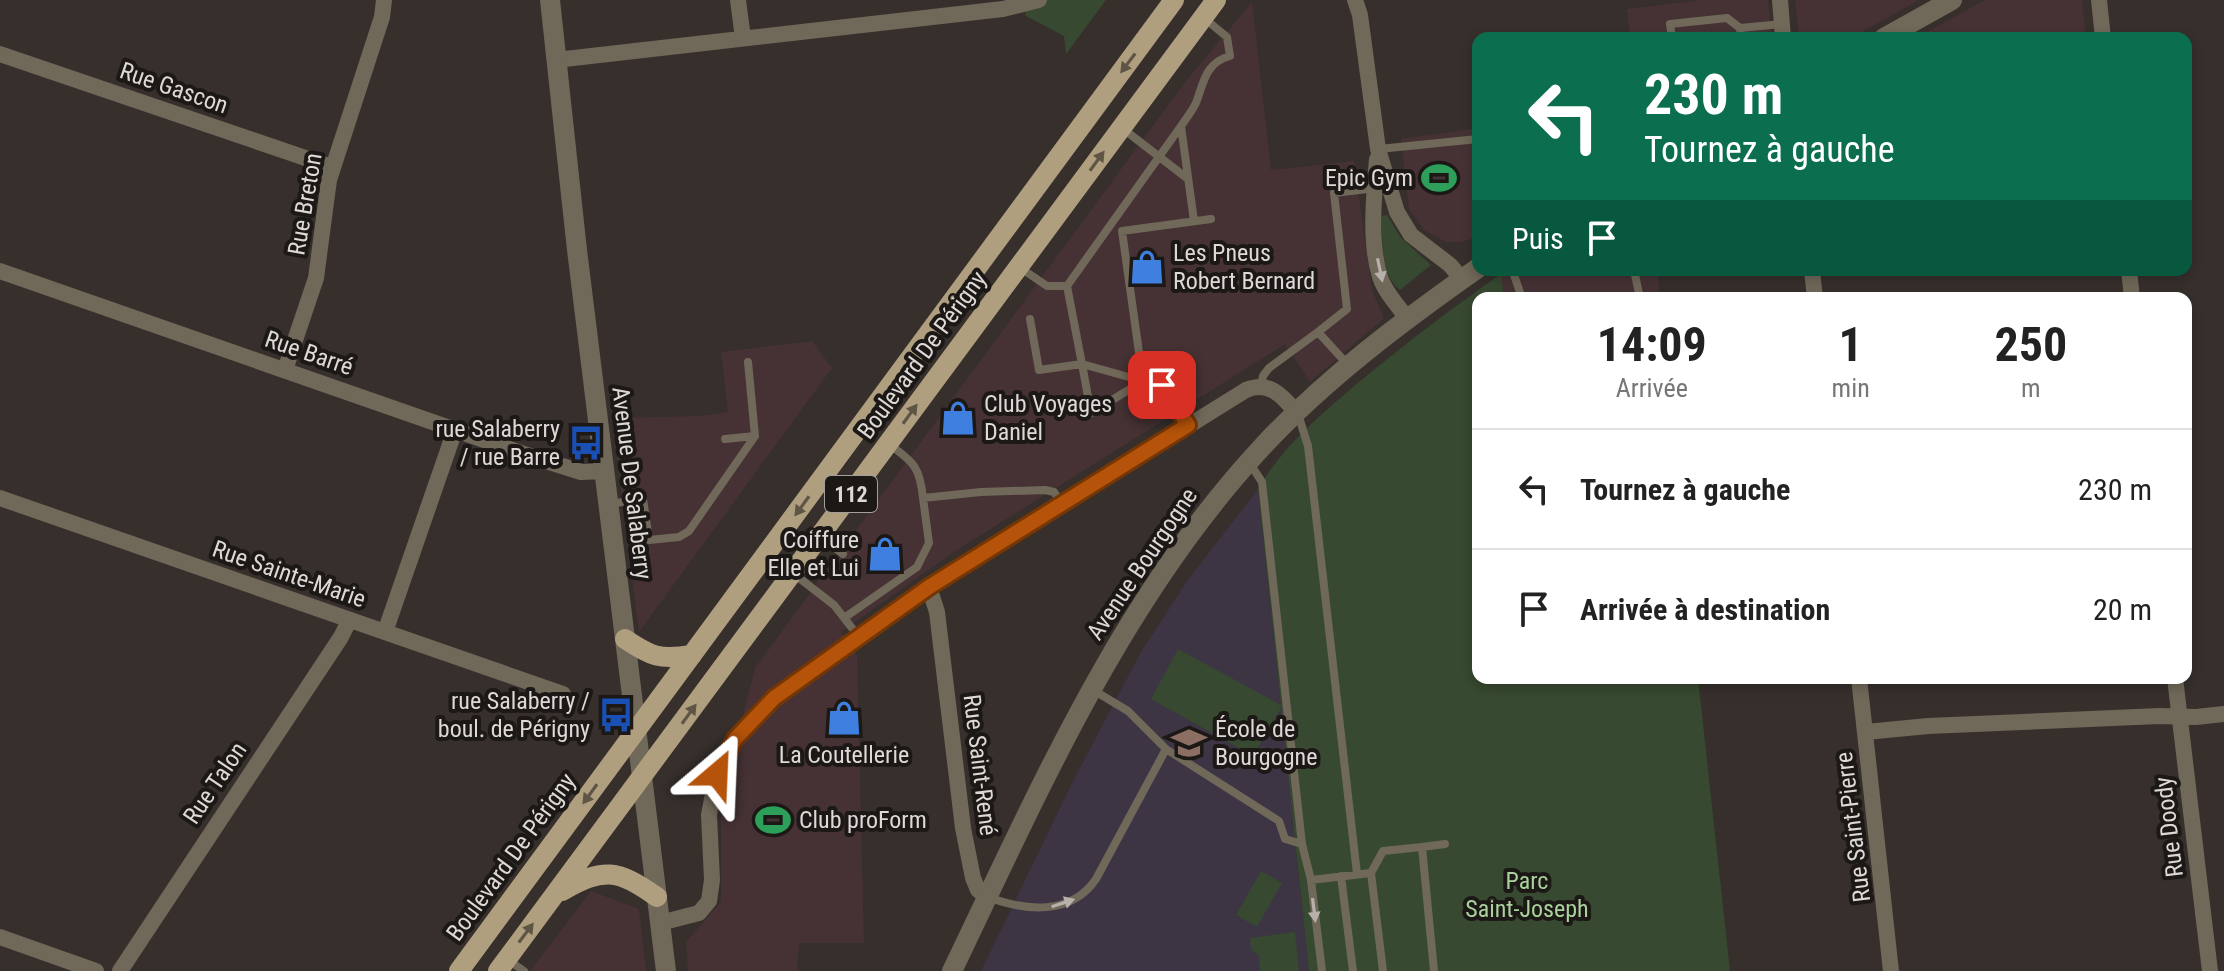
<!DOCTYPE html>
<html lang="fr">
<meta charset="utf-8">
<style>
body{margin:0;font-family:"Roboto Condensed",sans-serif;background:#f2f2f2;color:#222;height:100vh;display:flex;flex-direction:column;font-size:30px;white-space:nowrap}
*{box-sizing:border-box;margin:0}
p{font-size:26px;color:#767676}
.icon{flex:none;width:44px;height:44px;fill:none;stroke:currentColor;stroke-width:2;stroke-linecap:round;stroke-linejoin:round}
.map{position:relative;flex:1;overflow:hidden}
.sheet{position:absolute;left:1472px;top:292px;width:720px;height:392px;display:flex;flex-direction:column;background:#fff;border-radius:16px;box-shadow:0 4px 12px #0003}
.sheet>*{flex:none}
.banner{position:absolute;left:1472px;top:32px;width:720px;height:244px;border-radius:16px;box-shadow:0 4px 12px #0003;background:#0b6e4f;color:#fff;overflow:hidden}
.pin{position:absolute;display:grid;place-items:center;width:68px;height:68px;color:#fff;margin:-34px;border-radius:16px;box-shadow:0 4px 12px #0006}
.me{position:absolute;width:88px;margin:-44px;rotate:26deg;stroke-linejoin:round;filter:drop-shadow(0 0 6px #0008)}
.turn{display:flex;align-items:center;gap:28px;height:168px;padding:0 40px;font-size:36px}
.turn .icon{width:104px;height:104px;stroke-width:2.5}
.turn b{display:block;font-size:56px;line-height:68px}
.then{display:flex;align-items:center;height:76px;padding:0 40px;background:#0003;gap:16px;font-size:30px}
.eta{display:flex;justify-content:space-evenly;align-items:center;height:136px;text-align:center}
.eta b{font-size:48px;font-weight:700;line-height:56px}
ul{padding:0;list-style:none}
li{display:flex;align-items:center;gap:24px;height:120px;padding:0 40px;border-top:2px solid #e0e0e0}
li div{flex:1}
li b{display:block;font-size:30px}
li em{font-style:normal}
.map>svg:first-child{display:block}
</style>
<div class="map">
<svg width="2224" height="971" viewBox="0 0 2224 971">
<rect width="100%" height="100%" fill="#362f2c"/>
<path fill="#463234" d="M 1702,0 L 1768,0 L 1772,38 L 1630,38 L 1627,9 Z
M 1795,0 L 1919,0 L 1851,38 L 1799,38 Z
M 1985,0 L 2082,0 L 2086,38 L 1916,38 Z
M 1252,2 L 1271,170 L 1354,161 L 1372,290 L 1384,318 L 1310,382 L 1285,344 L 951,554 L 841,632 L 857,656 L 864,943 L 799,943 L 797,971 L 688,971 L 686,942 L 721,902 L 721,802 L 755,668 L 1185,82 Z
M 1478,128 L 1478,237 L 1461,242 L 1446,242 L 1424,230 L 1409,209 L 1401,139 Z
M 1507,270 L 1658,270 L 1660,298 L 1504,298 L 1501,274 Z
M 812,341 L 832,368 L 639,632 L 612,418 L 699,416 L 728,412 L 721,352 Z
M 591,891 L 639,909 L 646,971 L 530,971 Z"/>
<path fill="#3d3444" d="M 1258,489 L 1309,971 L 981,971 L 1073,781 L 1141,652 L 1187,581 Z"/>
<path fill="#374930" d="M 1024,0 L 1106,0 L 1066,54 L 1064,36 L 1026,16 Z
M 1387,215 L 1401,238 L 1431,265 L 1400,290 C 1380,276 1383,238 1381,216 Z
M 1501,274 L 1504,298 L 1478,298 L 1478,678 L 1698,678 L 1730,971 L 1309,971 L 1281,708 L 1253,756 L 1151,699 L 1178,649 L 1281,705 L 1258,489 C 1282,447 1322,413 1359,382 C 1405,344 1452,308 1501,274 Z
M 1261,871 L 1282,883 L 1257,927 L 1236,915 Z
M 1295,932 L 1299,971 L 1260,971 L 1259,956 L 1251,950 L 1250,938 Z"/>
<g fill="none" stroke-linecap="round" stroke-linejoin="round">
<path stroke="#706859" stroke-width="8" d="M 1672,38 L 1670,24 L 1727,18 L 1740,28
M 1741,38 L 1740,28 L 1782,24
M 1122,128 L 1188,179
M 1379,149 L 1478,139
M 1194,221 L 1181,126 C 1186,119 1192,111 1196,103 C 1204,82 1205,63 1230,56 L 1227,37 L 1204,18
M 1019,267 L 1047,286 L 1067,286 L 1181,126
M 1634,270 L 1640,298
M 1514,275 L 1522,298
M 1067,286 L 1082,364 L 1143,381
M 1030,319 L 1039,370 L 1082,364 L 1091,413 L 1143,381
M 1348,365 L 1318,332 L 1347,309 L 1334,193 L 1376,188
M 1261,386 L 1263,376 L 1269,368 L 1318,332
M 1298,414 L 1308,446 L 1357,874
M 1188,425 L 1162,385 L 1143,381 L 1122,231 L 1211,219
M 725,439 L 755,436
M 890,445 C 914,462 920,468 923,498
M 1249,462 L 1262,482 L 1302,844 L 1311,880
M 609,504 L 643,499 L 649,540 L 679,537 L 689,531 L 755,436 L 748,362
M 821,537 L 843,554
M 794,574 L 834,605 L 859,637
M 844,618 L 917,567 L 929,543 L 923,498 L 981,492 L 1045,490 L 1054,492 L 1062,504
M 1093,690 L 1128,711 L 1166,749 L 1279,821 L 1285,839 L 1302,844
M 1422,847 L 1445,844
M 1371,873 L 1383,851 L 1422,847 L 1434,971
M 1341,876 L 1353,971
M 988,897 C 1025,911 1071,916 1096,879 L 1166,749
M 508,960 L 524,971
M 1322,971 L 1311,880 L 1371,873 L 1383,971"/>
<path stroke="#706859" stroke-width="16" d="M 738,0 L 743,38
M 1355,0 L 1360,15 L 1378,149 L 1397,212 L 1411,235 L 1450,265 L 1462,279
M 1780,0 L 1783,38
M 2099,0 L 2103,38
M 0,54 L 332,167
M 556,60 L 1003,9 L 1039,0
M 1377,159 C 1374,196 1369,241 1380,277 C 1385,292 1398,306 1407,318
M 1812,270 L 1815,298
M 2129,270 L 2132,298
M 0,271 L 527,455 L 581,472 L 605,471
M 285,370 L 316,278 L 329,180 L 382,17 L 384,0
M 0,498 L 563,694
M 929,587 L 937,612 L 963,828 L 973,878 L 978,890 L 987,897
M 385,632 L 455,430
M 1859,678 L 1891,971
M 2175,678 L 2210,971
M 1866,732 L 1928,726 L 2159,716 L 2196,717 L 2224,714
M 660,923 L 699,913 L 709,901 L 712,880 L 709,815 L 715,783 L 721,764 L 735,739 L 762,709 L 929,587 L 1246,390 C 1270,380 1283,397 1297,413
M 0,937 L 96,971
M 120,971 L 341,637 L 349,621"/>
<path stroke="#706859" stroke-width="20" d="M 550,0 L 577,250 L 666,971
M 1884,38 L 1952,0
M 952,971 C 1040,788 1123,596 1263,446 C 1325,379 1404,320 1478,268"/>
<path stroke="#af9f7f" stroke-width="20" d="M 625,639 C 652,657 660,660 692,655
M 562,891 C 604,867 617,869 657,897
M 459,971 L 1174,0
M 498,971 L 1216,0"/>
</g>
<defs><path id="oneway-solid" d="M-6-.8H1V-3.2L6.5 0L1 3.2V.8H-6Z" transform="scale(2)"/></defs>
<g fill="#5e5545">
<use href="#oneway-solid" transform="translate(1128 63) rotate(127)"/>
<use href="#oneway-solid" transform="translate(1097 161) rotate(-54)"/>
<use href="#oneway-solid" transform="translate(910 414) rotate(-54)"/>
<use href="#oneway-solid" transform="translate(802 506) rotate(126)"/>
<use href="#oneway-solid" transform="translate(689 714) rotate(-54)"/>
<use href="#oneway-solid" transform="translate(590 794) rotate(126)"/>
<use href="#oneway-solid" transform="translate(526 933) rotate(-53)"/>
</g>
<g fill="#b8b1ab">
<use href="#oneway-solid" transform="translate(1380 270) rotate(78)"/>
<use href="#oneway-solid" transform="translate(1063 903) rotate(-18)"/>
<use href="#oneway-solid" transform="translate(1314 910) rotate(83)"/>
</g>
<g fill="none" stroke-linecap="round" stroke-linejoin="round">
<g stroke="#753606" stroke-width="20">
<path id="route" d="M 717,774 L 735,739 L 774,698 L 929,587 L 1188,425 L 1162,385"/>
</g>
<use href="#route" stroke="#b45309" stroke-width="14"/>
</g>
<defs>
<g id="stadium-bare" transform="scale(2.76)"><path d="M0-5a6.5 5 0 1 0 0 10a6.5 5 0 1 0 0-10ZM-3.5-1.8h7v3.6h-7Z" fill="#2e9e5b" stroke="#1b1816" stroke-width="2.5" paint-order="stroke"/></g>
<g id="shop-bare" transform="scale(2.76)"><path d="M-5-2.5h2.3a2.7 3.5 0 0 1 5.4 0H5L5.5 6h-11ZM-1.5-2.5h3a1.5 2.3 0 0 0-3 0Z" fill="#3f7fe0" stroke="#1b1816" stroke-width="2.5" paint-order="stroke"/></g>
<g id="bus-bare" transform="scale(2.76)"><path d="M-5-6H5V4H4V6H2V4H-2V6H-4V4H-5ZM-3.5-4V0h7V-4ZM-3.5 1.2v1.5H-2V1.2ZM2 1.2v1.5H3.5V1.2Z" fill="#1a4fb4" stroke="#1b1816" stroke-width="2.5" paint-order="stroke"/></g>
<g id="school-bare" transform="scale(2.76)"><path d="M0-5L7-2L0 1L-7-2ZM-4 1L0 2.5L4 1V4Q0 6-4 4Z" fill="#8d6e63" stroke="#1b1816" stroke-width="2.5" paint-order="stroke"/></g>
</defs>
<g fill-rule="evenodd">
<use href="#stadium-bare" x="1439" y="178"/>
<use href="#shop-bare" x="1147" y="267"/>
<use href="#shop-bare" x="958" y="418"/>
<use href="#bus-bare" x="586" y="443"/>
<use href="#shop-bare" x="885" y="554"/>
<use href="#bus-bare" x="616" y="715"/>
<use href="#shop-bare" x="844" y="718"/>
<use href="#school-bare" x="1189" y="743"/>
<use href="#stadium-bare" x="773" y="820"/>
</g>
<g text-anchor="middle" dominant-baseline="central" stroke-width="8" stroke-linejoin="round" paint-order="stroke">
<rect fill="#1b1816" stroke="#a49f9d" stroke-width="2" x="825" y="476" width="52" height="36" rx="6"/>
<g font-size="22" font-weight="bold" fill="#ded9d7">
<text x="851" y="494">112</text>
</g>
<g font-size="24" fill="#ded9d7" stroke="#1b1816">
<text transform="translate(174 88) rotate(19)">Rue Gascon</text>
<text transform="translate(305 204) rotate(-80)">Rue Breton</text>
<text transform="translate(309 353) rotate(19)">Rue Barré</text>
<text transform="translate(922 355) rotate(-54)">Boulevard De Périgny</text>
<text transform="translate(632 483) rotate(83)">Avenue De Salaberry</text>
<text transform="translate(1142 564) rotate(-56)">Avenue Bourgogne</text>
<text transform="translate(289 574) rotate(19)">Rue Sainte-Marie</text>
<text transform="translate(980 765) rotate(83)">Rue Saint-René</text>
<text transform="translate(215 783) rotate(-56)">Rue Talon</text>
<text transform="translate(1853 827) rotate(-97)">Rue Saint-Pierre</text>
<text transform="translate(2169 827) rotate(-97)">Rue Doody</text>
<text transform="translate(511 857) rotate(-54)">Boulevard De Périgny</text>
</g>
<g font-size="24" fill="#ded9d7" stroke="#1b1816" text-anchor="end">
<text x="1413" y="178">Epic Gym</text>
<text x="1173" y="253" text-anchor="start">Les Pneus<tspan x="1173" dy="28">Robert Bernard</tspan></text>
<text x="984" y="404" text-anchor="start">Club Voyages<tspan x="984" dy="28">Daniel</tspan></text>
<text x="560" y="429">rue Salaberry<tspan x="560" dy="28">/ rue Barre</tspan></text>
<text x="859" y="540">Coiffure<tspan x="859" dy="28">Elle et Lui</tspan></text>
<text x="590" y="701">rue Salaberry /<tspan x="590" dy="28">boul. de Périgny</tspan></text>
<text x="1215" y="729" text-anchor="start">École de<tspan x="1215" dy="28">Bourgogne</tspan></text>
<text x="844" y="755" text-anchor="middle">La Coutellerie</text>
<text x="799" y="820" text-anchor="start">Club proForm</text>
</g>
<g font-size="24" fill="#aad29c" stroke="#1b1816">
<text x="1527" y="881">Parc<tspan x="1527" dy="28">Saint-Joseph</tspan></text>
</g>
</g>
</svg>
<div class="pin" style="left:1162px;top:385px;background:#d93025"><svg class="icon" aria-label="arrive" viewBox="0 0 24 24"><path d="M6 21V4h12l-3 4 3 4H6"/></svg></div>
<svg class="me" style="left:717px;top:774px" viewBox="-20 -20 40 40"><path d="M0-17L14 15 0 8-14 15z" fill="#b45309" stroke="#fff" stroke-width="4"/></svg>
<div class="banner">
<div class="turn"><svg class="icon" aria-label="left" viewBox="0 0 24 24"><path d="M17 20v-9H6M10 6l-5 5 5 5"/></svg><div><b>230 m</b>Tournez à gauche</div></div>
<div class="then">Puis<svg class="icon" aria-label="arrive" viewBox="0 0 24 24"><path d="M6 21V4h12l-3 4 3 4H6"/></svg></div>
</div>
<section class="sheet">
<div class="eta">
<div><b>14:09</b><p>Arrivée</p></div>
<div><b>1</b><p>min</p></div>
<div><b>250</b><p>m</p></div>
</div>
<ul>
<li><svg class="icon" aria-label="left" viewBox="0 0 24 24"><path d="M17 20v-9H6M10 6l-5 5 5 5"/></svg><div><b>Tournez à gauche</b></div><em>230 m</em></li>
<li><svg class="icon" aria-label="arrive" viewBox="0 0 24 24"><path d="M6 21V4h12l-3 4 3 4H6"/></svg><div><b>Arrivée à destination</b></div><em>20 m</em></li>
</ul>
</section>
</div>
